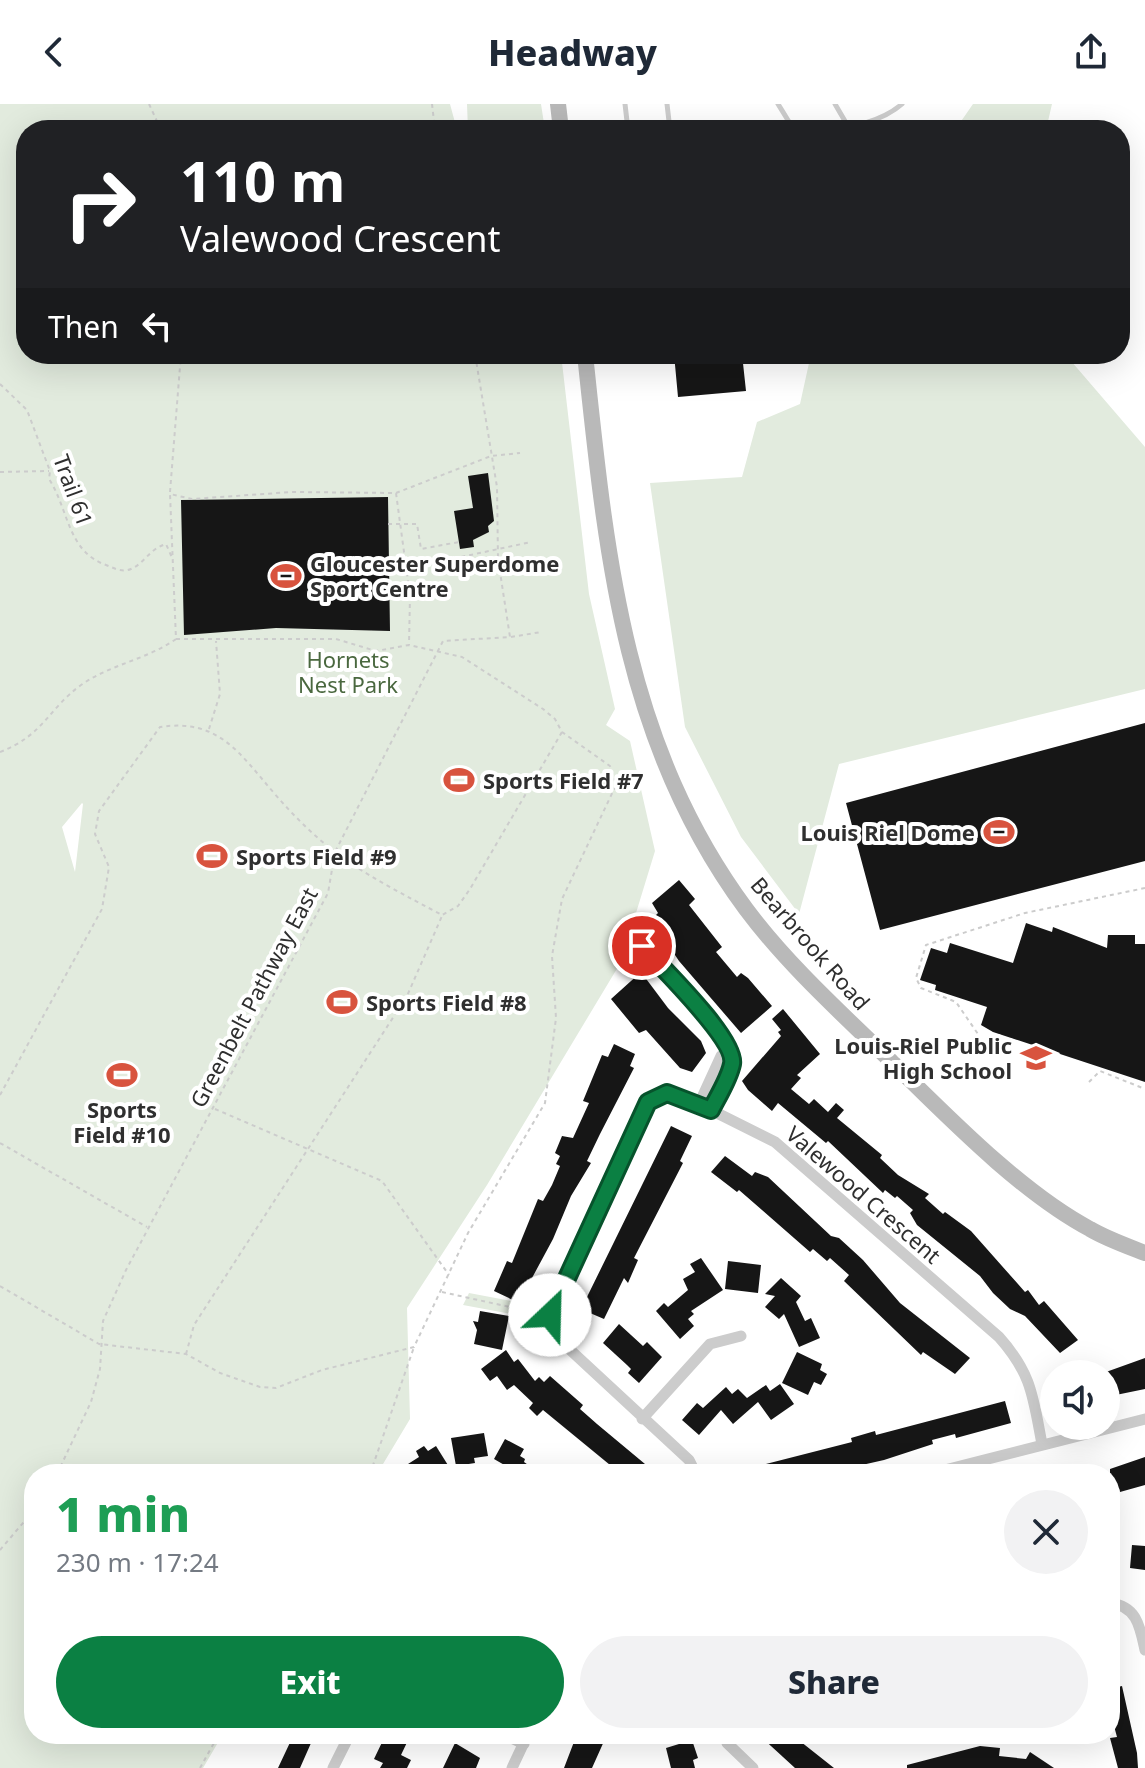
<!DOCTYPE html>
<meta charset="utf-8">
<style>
body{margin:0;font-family:"Noto Sans",sans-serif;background:#f2f2f3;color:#1f2937;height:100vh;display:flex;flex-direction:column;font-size:30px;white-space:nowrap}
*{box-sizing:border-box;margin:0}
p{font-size:26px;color:#747a83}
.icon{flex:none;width:44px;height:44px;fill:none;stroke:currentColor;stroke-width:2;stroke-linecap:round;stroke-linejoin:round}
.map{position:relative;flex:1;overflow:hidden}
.sheet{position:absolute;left:24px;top:1360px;width:1096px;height:280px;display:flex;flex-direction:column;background:#fff;border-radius:32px;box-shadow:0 8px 32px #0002}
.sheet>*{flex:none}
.top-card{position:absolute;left:16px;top:16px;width:1114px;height:244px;border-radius:32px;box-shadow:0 8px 32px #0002;background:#202124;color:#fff;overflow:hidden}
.tools{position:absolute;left:1040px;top:1256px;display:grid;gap:16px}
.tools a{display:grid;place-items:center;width:80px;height:80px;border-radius:50%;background:#fff;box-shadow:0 8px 32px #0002;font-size:40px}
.pin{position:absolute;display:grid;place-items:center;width:68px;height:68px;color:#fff;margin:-34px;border:4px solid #fff;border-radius:50%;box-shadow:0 2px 8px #0007}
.me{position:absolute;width:88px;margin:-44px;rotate:24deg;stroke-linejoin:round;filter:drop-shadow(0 0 6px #0008)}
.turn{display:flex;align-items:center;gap:28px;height:168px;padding:0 32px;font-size:36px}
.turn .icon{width:104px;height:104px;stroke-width:2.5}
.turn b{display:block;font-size:56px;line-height:68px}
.then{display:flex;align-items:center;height:76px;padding:0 32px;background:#0003;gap:16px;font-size:30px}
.round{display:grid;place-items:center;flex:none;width:84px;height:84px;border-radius:42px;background:#f2f2f3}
.headline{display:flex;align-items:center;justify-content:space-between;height:136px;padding:0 32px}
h1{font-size:48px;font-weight:800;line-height:60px;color:#1e9e55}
.action{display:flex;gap:16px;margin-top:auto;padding:16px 32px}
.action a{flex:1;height:92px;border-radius:48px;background:#0b8043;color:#fff;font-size:32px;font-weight:800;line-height:92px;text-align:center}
.action a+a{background:#f2f2f3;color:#1f2937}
header{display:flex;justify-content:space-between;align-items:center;height:104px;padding:0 32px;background:#fff;font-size:36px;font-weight:800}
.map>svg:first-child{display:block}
</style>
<header><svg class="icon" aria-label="back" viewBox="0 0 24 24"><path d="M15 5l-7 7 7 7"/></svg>Headway<svg class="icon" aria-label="share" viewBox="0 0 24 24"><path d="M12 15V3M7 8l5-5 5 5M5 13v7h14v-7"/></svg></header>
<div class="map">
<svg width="1145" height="1664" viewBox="0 0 1145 1664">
<rect width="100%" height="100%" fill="#fff"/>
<path fill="#e2ebde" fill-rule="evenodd" d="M 0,0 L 450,0 L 457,26 L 26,26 L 26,250 L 111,250 L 112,260 L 137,250 L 561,250 L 589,490 L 615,605 L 606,621 L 630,637 L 655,747 L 621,858 L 487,1081 L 407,1204 L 410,1315 L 377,1370 L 34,1370 L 34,1630 L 223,1630 L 203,1664 L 0,1664 ZM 82,699 L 83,700 L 75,768 L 62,723 Z
M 467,0 L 541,0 L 545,26 L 468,26 Z
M 973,0 L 1052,0 L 1046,26 L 955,26 Z
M 811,250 L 1065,250 L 1145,343 L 1145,585 L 839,660 L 799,810 L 741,733 L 685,623 L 650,379 L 742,373 L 757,318 L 800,300 Z
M 469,1189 L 532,1201 L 528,1213 L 463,1201 Z"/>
<path fill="#161616" d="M 674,250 L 742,250 L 746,287 L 678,293 Z
M 488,369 L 494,417 L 488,422 L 489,428 L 473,436 L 474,443 L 460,445 L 454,407 L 473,404 L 468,372 Z
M 388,393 L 390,527 L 276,524 L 184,531 L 181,396 Z
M 1145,619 L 1145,757 L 880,826 L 846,699 Z
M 679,776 L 695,795 L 689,801 L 722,843 L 716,848 L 737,873 L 741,869 L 748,874 L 772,902 L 741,929 L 679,857 L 667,839 L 663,829 L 666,827 L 654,813 L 658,809 L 652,799 Z
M 1026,819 L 1052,828 L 1053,823 L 1107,844 L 1108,831 L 1135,831 L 1135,840 L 1145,840 L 1145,978 L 993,928 L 981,921 L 987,903 L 935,886 L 936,881 L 920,876 L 931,844 L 947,849 L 950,839 L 1013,859 Z
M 641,868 L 668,904 L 701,937 L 706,949 L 692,968 L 680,964 L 646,926 L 639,929 L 611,895 Z
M 783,905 L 820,950 L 797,971 L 801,974 L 791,985 L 809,1000 L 814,995 L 828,1008 L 836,999 L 844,1006 L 837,1014 L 882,1051 L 880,1054 L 898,1071 L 929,1090 L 925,1094 L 943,1110 L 945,1108 L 971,1127 L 1025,1188 L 1028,1186 L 1039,1201 L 1044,1197 L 1078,1236 L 1060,1249 L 1025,1212 L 1010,1205 L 993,1189 L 980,1172 L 917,1121 L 910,1109 L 913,1106 L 897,1092 L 895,1094 L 885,1086 L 883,1089 L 828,1037 L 826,1039 L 778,999 L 772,1007 L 748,986 L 742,977 L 781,932 L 778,928 L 781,926 L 772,915 Z
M 614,940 L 635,950 L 630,962 L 634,964 L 600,1030 L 587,1057 L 591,1059 L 571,1092 L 553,1135 L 525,1187 L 521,1185 L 515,1197 L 494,1187 L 507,1157 L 512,1159 L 538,1095 L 543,1097 L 552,1081 L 560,1062 L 556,1060 L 560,1052 L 555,1049 L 562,1032 L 573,1034 L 589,999 L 583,997 L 602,951 L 608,953 Z
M 671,1022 L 692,1032 L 680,1057 L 683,1059 L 634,1154 L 638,1156 L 628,1179 L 624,1174 L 604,1215 L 583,1206 L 586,1195 Z
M 725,1052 L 752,1072 L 755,1068 L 768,1073 L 831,1132 L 839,1134 L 863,1156 L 900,1199 L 970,1254 L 955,1270 L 923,1248 L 921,1251 L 844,1177 L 849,1171 L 830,1154 L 827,1157 L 813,1145 L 810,1148 L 739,1086 L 737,1088 L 711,1068 Z
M 701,1154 L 723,1186 L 691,1207 L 694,1210 L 688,1215 L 694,1222 L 680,1235 L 656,1207 L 664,1199 L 668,1203 L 688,1186 L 683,1175 L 695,1168 L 690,1160 Z
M 728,1157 L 761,1161 L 758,1189 L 725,1185 Z
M 781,1174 L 801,1192 L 796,1198 L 805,1217 L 811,1214 L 820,1234 L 799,1243 L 784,1210 L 779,1215 L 765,1203 L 775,1192 L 765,1190 Z
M 480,1207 L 509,1212 L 502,1246 L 474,1240 L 477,1226 L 473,1217 L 478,1218 Z
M 619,1220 L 643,1242 L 647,1238 L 662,1253 L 639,1279 L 628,1269 L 631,1265 L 627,1261 L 603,1239 Z
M 506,1246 L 514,1258 L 518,1255 L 535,1277 L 539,1273 L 544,1278 L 550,1272 L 583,1301 L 580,1305 L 597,1320 L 657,1370 L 621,1370 L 543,1306 L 537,1312 L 529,1304 L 533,1299 L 514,1281 L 507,1286 L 497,1272 L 490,1277 L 481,1265 Z
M 797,1248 L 822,1260 L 820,1266 L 827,1270 L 821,1281 L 814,1278 L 808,1291 L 782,1279 Z
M 1145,1254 L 1145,1285 L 1106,1293 L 1106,1268 Z
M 780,1280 L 794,1300 L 771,1316 L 758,1298 L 733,1320 L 721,1306 L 699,1331 L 682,1316 L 697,1299 L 703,1304 L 726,1283 L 732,1290 L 738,1285 L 747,1294 L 766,1281 L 770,1287 Z
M 1005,1297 L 1011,1319 L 956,1334 L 955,1330 L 932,1336 L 933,1340 L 884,1356 L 822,1370 L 739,1370 L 738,1367 L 852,1338 L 851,1334 L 875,1327 L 876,1331 Z
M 484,1329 L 488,1352 L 474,1354 L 475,1359 L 456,1362 L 451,1334 Z
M 505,1335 L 524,1345 L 520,1352 L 525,1355 L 524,1358 L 541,1370 L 520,1370 L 494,1355 Z
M 424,1342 L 428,1347 L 436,1342 L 451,1366 L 444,1370 L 414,1370 L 408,1360 L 419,1353 L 416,1347 Z
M 1145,1353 L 1145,1381 L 1120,1388 L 1119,1384 L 1110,1386 L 1110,1365 Z
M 1132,1441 L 1145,1442 L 1145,1466 L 1130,1464 Z
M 1122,1582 L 1137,1649 L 1138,1664 L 1118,1664 L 1110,1634 L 1117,1633 L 1110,1607 L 1110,1585 Z
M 294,1630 L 315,1630 L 300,1664 L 278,1664 Z
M 386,1630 L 411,1630 L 401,1651 L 411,1656 L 407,1664 L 380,1664 L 383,1659 L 374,1655 Z
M 577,1630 L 594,1630 L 605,1635 L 592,1664 L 564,1664 Z
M 758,1630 L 791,1630 L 834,1664 L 795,1664 Z
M 692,1636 L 698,1654 L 693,1656 L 695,1664 L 671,1664 L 666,1644 Z
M 455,1639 L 480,1654 L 476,1664 L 443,1664 Z
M 980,1642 L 1000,1644 L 999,1652 L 1026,1655 L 1030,1648 L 1054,1664 L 907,1664 L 907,1661 Z"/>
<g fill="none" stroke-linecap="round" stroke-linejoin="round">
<path stroke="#ccc" stroke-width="2" stroke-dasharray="4 4" stroke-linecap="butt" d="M 149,0 L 161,26
M 432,0 L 435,26
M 0,280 L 27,306 L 50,367 L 49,375 C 69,406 67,447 106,461 C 114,464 122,469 131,465 C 145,459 149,445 166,440 L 173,456
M 0,368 L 49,367
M 170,388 L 181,250
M 396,389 L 491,352 L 520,349
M 388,420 L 417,420 L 421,445 L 459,438
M 406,458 L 433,459 L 531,438
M 511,533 L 541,528
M 209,625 L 220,590 L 216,537
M 0,648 C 44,631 48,605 81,581 C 111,560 146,556 176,535
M 1015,947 L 991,949 L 956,898 L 921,884 L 916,874 L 926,841 L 1025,809 L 1145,784
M 1089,978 L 1100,967 L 1145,985
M 0,991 L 102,805 L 109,763 L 95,730 L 99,707 L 160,623 C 219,614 240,650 274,689 C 292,710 310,728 331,745 C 359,768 410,794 442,811 L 458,802 L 470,785 L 562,628
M 215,1005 L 382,1077 L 449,1171
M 0,1039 L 147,1123
M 0,1182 L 99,1240 L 186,1250 L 220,1269 L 260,1283 L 276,1284 L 322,1266 L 414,1243 L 468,1129 L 545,999 L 556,914 L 552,852 L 562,795 L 616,681 L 610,662 L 562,628 L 555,615 L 543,605 L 462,553 L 409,541 L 376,547 L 336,535 L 176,535 L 170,390 L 192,395 L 292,388 L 396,389 L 410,492 L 409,541
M 442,1188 L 537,1209
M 186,1250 L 194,1221 L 407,892 L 442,812
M 57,1370 L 91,1298 L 100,1265 L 103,1217 L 126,1166 L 328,789 L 335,748 L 443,537 L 510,533 L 498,455 L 497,383 L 475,250
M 370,1370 L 414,1243
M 0,1446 L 34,1406
M 200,1664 L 219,1630"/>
<path stroke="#ccc" stroke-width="5" d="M 625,0 L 628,26
M 667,0 L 670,26
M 778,0 L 794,26
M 835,0 L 849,24
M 826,26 C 851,24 883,17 902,0"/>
<path stroke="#ccc" stroke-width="11" d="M 642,842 L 731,947
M 699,1000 L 721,952 L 731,947 L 732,959 L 711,1006
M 642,1315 L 710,1240 L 741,1232
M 696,1370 L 689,1356 L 553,1230 L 548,1216 L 640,1009 L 648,998 L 667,989 L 699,1000 L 775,1038 L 999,1233 C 1032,1270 1033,1293 1042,1340
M 929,1370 L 1145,1315
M 1110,1499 C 1137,1502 1140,1523 1145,1546
M 503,1630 L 524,1640
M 724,1630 L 727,1639 L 753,1664
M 333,1664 L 350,1630
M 512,1664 L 528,1630"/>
<path stroke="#b9b9b9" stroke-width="16" d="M 558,0 L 561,26
M 585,250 C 606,448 623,639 746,805 C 790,864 848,915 900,966 C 954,1019 1024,1090 1090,1125 C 1107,1135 1127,1142 1145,1149"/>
</g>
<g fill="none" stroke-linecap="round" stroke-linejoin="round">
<g stroke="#07532c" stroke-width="20">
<path id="route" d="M 550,1211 L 648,998 L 667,989 L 711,1006 C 718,992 729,975 732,960 C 737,936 660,862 642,842"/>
</g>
<use href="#route" stroke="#0b8043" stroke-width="14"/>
</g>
<defs>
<g id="stadium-bare" transform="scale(2.4)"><path d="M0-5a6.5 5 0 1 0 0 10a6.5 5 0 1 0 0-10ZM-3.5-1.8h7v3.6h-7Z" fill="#d8533e" stroke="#fff" stroke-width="2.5" paint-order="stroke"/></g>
<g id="school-bare" transform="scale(2.4)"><path d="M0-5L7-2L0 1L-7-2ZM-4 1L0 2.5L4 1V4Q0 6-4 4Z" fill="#d8533e" stroke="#fff" stroke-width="2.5" paint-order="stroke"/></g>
</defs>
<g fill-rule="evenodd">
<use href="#stadium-bare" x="286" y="472"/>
<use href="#stadium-bare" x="459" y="676"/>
<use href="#stadium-bare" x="999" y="728"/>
<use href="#stadium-bare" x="212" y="752"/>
<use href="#stadium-bare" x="342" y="898"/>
<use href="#school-bare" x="1036" y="954"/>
<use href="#stadium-bare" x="122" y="971"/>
</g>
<g text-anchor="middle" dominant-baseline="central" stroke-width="8" stroke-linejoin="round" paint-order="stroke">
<g font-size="22" fill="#2f2f2f" stroke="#fff">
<text transform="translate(74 386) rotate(70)">Trail 61</text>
<text transform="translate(811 839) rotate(49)">Bearbrook Road</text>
<text transform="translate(253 893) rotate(-62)">Greenbelt Pathway East</text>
<text transform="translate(864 1090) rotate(41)">Valewood Crescent</text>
</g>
<g font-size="22" font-weight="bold" fill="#2f2f2f" stroke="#fff" text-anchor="start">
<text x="310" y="459">Gloucester Superdome<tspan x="310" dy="25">Sport Centre</tspan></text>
<text x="483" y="676">Sports Field #7</text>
<text x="975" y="728" text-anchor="end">Louis Riel Dome</text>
<text x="236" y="752">Sports Field #9</text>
<text x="366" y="898">Sports Field #8</text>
<text x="1012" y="941" text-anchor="end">Louis-Riel Public<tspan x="1012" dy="25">High School</tspan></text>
<text x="122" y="1005" text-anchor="middle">Sports<tspan x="122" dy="25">Field #10</tspan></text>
</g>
<g font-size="22" fill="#4a683f" stroke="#fff">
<text x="348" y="555">Hornets<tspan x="348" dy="25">Nest Park</tspan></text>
</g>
</g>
</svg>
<div class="tools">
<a><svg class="icon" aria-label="sound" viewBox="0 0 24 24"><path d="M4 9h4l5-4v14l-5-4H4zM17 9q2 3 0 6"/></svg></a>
</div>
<div class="pin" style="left:642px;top:842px;background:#d93025"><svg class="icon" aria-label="arrive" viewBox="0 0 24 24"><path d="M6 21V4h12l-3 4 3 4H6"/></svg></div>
<svg class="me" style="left:550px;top:1211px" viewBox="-20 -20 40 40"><circle r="19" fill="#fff"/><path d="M0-13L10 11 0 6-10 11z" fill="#0b8043"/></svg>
<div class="top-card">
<div class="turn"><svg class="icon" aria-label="right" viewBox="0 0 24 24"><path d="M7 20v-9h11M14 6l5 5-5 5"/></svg><div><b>110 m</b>Valewood Crescent</div></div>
<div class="then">Then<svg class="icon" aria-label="left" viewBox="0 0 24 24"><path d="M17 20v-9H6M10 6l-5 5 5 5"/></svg></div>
</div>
<section class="sheet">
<div class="headline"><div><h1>1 min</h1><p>230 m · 17:24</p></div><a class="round"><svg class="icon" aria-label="close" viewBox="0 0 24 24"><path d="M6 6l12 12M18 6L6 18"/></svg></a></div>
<div class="action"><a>Exit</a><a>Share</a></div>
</section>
</div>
